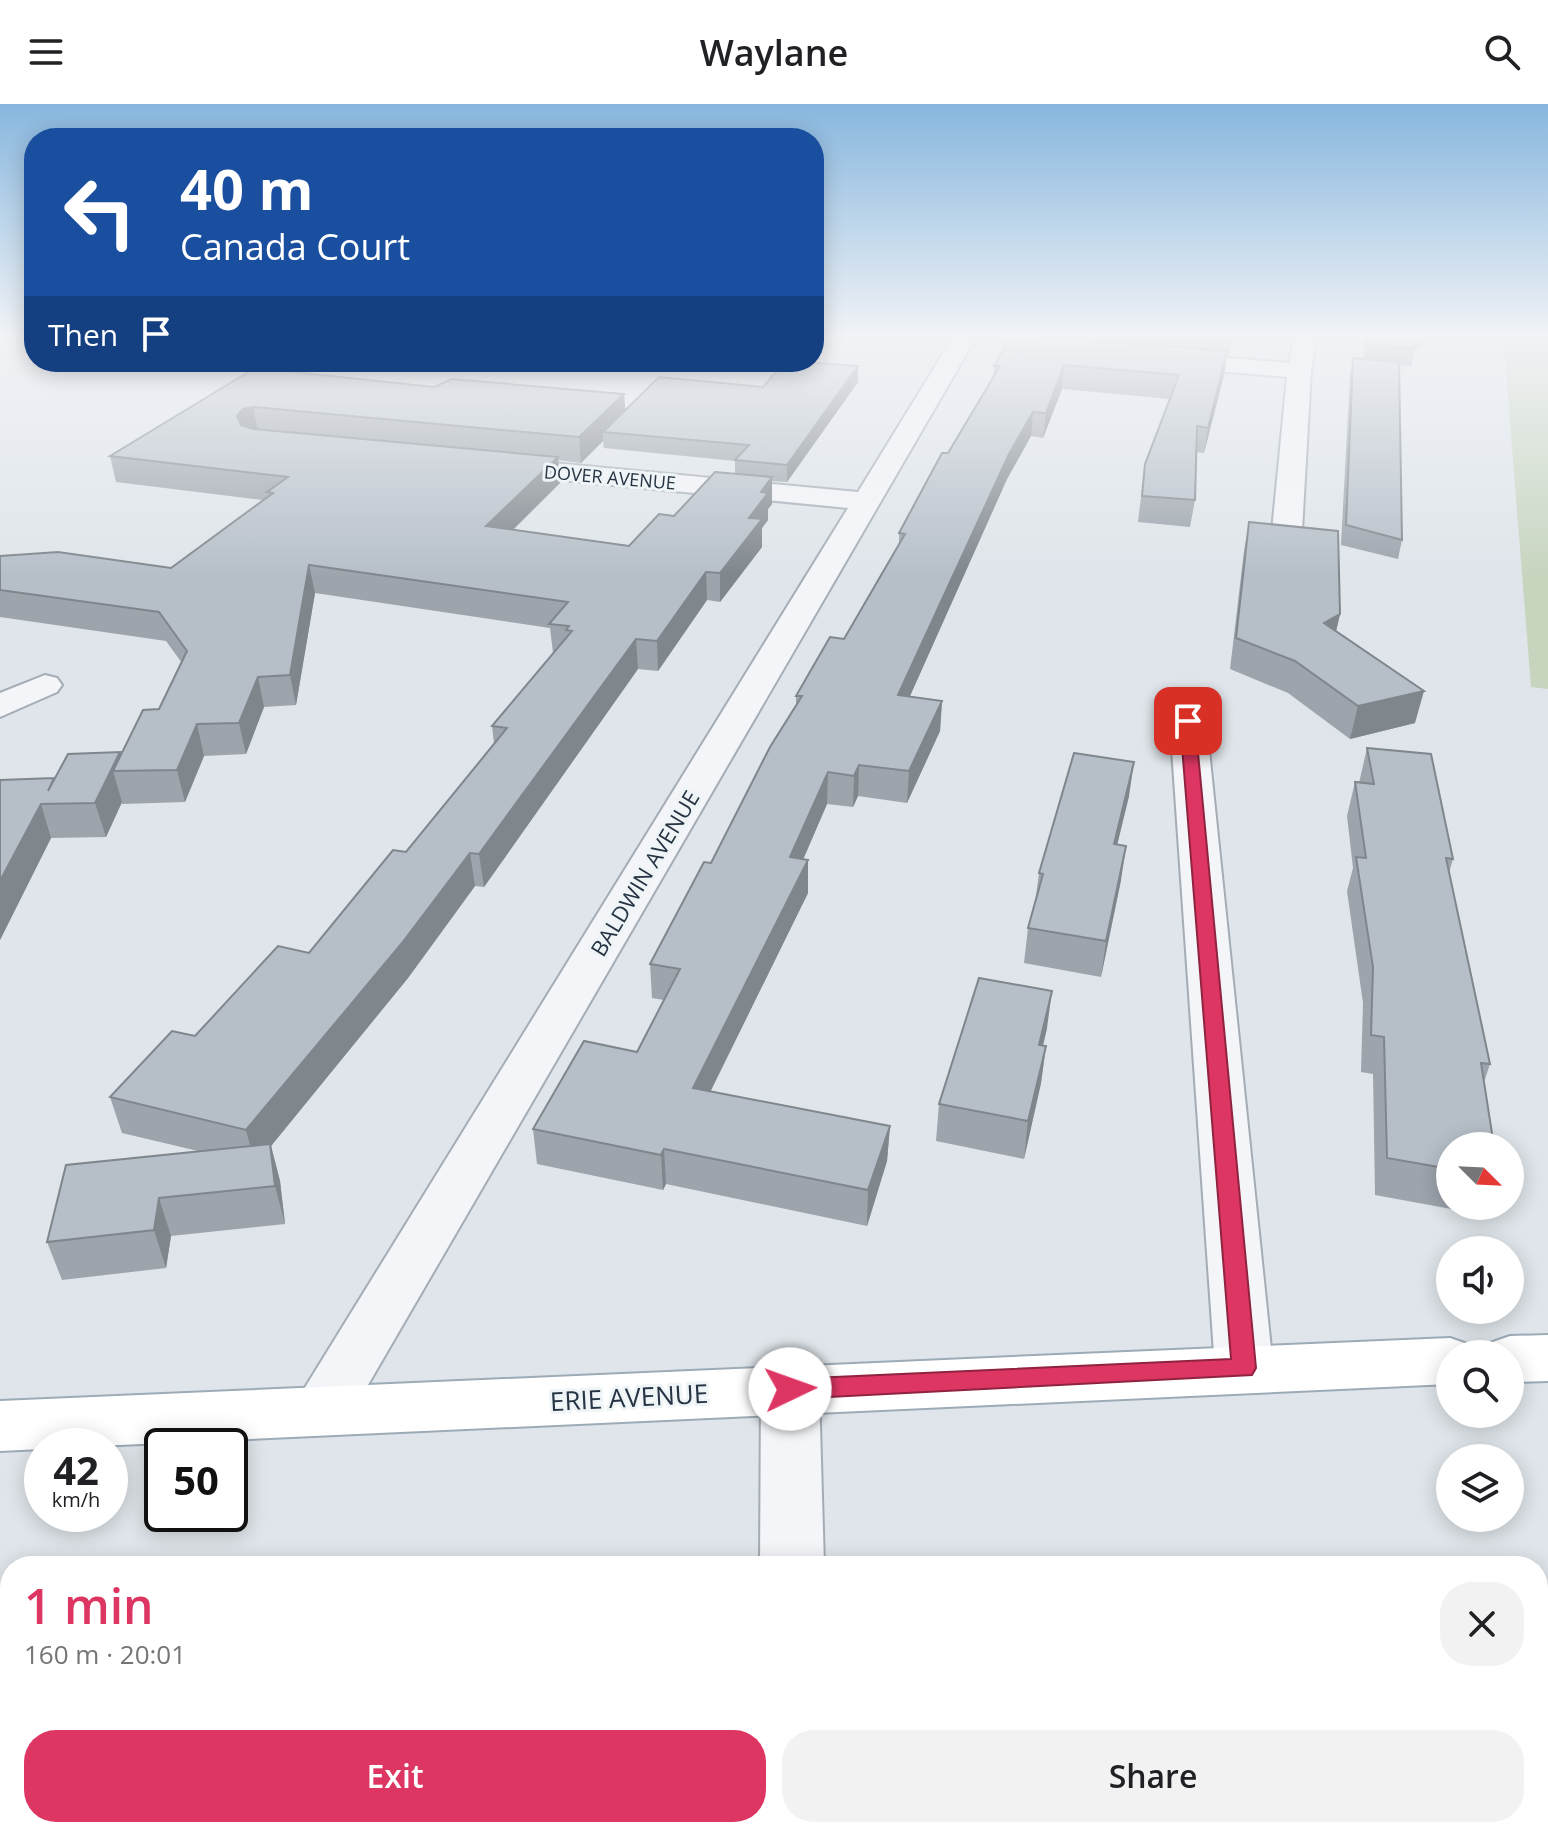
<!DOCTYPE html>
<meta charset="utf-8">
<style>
body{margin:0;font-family:"Open Sans",sans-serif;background:#f2f2f2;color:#202124;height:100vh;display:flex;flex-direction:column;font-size:30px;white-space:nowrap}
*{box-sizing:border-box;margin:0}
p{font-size:26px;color:#757577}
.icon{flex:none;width:44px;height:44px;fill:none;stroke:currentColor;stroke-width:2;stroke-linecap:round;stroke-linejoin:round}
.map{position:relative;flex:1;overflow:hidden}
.sheet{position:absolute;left:0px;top:1452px;width:1548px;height:282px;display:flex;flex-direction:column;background:#fff;border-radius:32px 32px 0 0;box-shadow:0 4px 20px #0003}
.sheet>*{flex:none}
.banner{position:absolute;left:24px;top:24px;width:800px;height:244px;border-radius:32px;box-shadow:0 4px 20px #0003;background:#1a4fa0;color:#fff;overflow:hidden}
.needle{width:52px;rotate:114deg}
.buttons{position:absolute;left:1436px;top:1028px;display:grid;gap:16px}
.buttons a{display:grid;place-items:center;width:88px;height:88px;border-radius:50%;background:#fff;box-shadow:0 4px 20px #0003;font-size:40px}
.speed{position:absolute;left:24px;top:1324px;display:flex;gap:16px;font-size:40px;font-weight:700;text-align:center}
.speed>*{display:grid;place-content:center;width:104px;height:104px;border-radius:50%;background:#fff;box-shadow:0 4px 20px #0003;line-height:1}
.speed small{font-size:20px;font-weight:400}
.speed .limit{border:4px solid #111;border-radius:12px;background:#fff;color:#111}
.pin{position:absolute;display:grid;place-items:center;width:68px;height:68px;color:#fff;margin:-34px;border-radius:16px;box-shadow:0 4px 12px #0006}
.me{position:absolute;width:88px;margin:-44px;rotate:87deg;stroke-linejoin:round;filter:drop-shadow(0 0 6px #0008)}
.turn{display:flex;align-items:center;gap:28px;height:168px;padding:0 24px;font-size:36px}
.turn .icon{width:104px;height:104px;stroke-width:2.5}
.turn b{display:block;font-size:56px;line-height:68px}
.then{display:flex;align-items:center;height:76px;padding:0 24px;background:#0003;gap:16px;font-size:30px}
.round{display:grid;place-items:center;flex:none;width:84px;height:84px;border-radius:32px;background:#f2f2f2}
.summary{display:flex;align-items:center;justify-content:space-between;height:136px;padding:0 24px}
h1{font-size:48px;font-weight:600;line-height:60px;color:#dd3663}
.cta{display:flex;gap:16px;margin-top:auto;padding:16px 24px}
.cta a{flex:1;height:92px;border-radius:32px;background:#dd3663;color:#fff;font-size:32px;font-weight:600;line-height:92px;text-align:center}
.cta a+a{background:#f2f2f2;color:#202124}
header{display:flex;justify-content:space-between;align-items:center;height:104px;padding:0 24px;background:#fff;font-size:36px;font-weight:600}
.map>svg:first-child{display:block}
</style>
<header><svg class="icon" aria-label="menu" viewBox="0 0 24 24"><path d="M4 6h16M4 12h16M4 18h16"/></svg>Waylane<svg class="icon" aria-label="search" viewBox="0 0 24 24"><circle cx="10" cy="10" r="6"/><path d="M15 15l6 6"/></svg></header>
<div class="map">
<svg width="1548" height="1733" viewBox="0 0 1548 1733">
<rect width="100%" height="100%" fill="#dfe5ea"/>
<path fill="#c7d5bf" d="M 1548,230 L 1548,585 L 1531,583 L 1503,230 Z"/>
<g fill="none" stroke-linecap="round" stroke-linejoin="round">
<g stroke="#a4acb5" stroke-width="4">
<path id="minor" d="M 955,230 L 978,230 L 343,1324 L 322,1331 L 301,1324 L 293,1307 L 301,1290 L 848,404 L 499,370 L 489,368 L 486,362 L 489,356 L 499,354 L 858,388 Z
M 1295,230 L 1317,230 L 1311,267 L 1302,427 L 1297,433 L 1287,436 L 1277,433 L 1272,427 L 1287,273 L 1168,263 L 1160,261 L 1156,256 L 1160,251 L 1168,249 L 1289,259 Z
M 45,571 L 57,574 L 62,581 L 57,588 L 0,613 L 0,589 Z
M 1188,606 L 1201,609 L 1206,617 L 1273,1264 L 1264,1280 L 1244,1287 L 1224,1280 L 1215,1264 L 1170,617 L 1175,609 Z
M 790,1261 L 811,1268 L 819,1285 L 824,1462 L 760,1462 L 761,1285 L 769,1268 Z
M 758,1724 L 832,1724 L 832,1733 L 758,1733 Z"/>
</g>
<g stroke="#9dabb7" stroke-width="4">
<path id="major" d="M 1548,1231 L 1548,1277 L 1510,1278 L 1510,1250 L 1484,1250 L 1490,1239 L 1510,1232 Z
M 1450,1234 L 1470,1241 L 1475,1250 L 1450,1250 L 1450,1280 L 98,1342 L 42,1342 L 42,1345 L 0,1347 L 0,1297 Z"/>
</g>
<use href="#minor" fill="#f3f5f8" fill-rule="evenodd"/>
<use href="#major" fill="#fff" fill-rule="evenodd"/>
</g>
<path fill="#9da4ac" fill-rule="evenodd" d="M 1012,230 L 1234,230 L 1229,251 L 1227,251 L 1224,271 L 1204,349 L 1196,348 L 1195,396 L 1190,423 L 1138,418 L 1145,360 L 1170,295 L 1062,285 L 1043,334 L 1031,332 L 1007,375 L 910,592 L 942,597 L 940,627 L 907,699 L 858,692 L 853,703 L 827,700 L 803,755 L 808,756 L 808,789 L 710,987 L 890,1022 L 887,1057 L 867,1122 L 666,1080 L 663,1086 L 537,1060 L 533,1025 L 637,948 L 664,896 L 652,894 L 650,860 L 711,759 L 796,602 L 796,592 L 844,535 L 899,440 L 899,429 L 993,274 L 994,262 Z
M 1363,230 L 1424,230 L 1421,245 L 1415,245 L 1411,262 L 1399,261 L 1402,436 L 1398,455 L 1341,441 L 1350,271 L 1353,254 L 1364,255 Z
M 858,262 L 858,278 L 787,378 L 772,377 L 772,400 L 768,405 L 768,416 L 762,424 L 762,443 L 720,498 L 707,496 L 658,567 L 638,565 L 484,783 L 475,782 L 408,874 L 271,1042 L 280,1077 L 285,1120 L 171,1132 L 166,1164 L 62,1176 L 47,1138 L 198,1047 L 122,1029 L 110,993 L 309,849 L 406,748 L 494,640 L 492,622 L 553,549 L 550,524 L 315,489 L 296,601 L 264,603 L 246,650 L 204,652 L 185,698 L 122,700 L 122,698 L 106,733 L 51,734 L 0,836 L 0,676 L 54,674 L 121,651 L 159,605 L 182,559 L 166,537 L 0,513 L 0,452 L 171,464 L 263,396 L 116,378 L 110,352 L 255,264 L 434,283 L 624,290 L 625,306 L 763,283 L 800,264 ZM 603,337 L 604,344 L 735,357 L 735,370 L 629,442 L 513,426 L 560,379 L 558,356 L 581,359 Z
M 1249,418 L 1340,510 L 1336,527 L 1415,619 L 1350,635 L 1288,589 L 1230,565 L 1244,447 Z
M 1367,644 L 1453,755 L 1449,769 L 1490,960 L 1484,978 L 1450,1042 L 1450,1102 L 1488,1102 L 1484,1111 L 1375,1091 L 1373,970 L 1361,968 L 1363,899 L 1347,787 L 1353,764 L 1347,712 L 1355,678 L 1359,679 Z
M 1129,692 L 1117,740 L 1121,776 L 1101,873 L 1024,859 L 1028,824 L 1035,800 L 1039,769 Z
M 1047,924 L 1043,942 L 1046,942 L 1041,979 L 1024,1055 L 936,1037 L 939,1000 Z"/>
<path fill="#7f868c" d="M 1227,247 L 1224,271 L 1204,349 L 1208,324 Z
M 1064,261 L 1062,285 L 1043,334 L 1046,309 Z
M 858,262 L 858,278 L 787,378 L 787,361 Z
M 624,290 L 626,314 L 603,328 L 603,337 L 581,359 L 579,333 Z
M 253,303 L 258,328 L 242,337 L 237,312 L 243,305 Z
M 1033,308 L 1031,332 L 1007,375 L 897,621 L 898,591 L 1009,350 Z
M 558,353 L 560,379 L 489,449 L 486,422 Z
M 772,373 L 772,400 L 768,405 L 768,416 L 762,424 L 762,443 L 720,498 L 720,469 L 749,414 L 761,388 Z
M 309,461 L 315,489 L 296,601 L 290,571 Z
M 706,468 L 707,496 L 658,567 L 657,537 Z
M 1340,510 L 1333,541 L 1324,519 Z
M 636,535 L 638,565 L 484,783 L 479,750 Z
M 258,573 L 264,603 L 246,650 L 239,619 Z
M 1424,587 L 1415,619 L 1350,635 L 1358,602 Z
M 942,597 L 940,627 L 907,699 L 909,667 Z
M 197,620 L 204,652 L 185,698 L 177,666 Z
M 120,648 L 126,667 L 113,667 L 122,698 L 106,733 L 95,699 Z
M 1134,658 L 1129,692 L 1109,775 L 1114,740 Z
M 859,661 L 858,692 L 853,703 L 854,672 Z
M 828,668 L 827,700 L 790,786 L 790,753 Z
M 41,700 L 51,734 L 0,836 L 0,777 Z
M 1126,742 L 1121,776 L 1101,873 L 1106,837 Z
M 470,749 L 475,782 L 408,874 L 271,1042 L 280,1077 L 285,1120 L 275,1082 L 255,1061 L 246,1026 Z
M 808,756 L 808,789 L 695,1019 L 693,984 Z
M 1052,887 L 1047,924 L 1034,978 L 1039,941 Z
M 1046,942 L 1041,979 L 1024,1055 L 1028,1017 Z
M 890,1022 L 887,1057 L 867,1122 L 868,1086 Z
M 664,1045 L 666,1080 L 663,1086 L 661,1051 Z
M 159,1094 L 171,1132 L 166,1164 L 154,1126 Z
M 190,1724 L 212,1724 L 211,1733 L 188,1733 Z
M 530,1724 L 543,1724 L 543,1733 L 529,1733 Z"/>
<path fill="#b6bfc8" stroke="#7f868c" stroke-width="2" d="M 1012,230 L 1227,247 L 1208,324 L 1197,322 L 1195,396 L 1142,392 L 1145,360 L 1179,271 L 1064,261 L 1046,309 L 1033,308 L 1009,350 L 898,591 L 942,597 L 909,667 L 859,661 L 854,672 L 828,668 L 790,753 L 808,756 L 693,984 L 890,1022 L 868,1086 L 664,1045 L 661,1051 L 533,1025 L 584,937 L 637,948 L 680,865 L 650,860 L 704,758 L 711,759 L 770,643 L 802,592 L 796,592 L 830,533 L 844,535 L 905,430 L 899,429 L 942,349 L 948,349 L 1000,262 L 994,262 Z
M 1138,230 L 1233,230 L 1231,238 Z
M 1367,230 L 1413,230 L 1415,245 L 1368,241 Z
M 1353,254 L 1399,258 L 1402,436 L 1346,421 Z
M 806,258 L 858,262 L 787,361 L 735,356 L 749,341 L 603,328 L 659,273 L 763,283 L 781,262 L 800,264 Z
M 255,264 L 434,283 L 452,275 L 624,290 L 579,333 L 253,303 L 243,305 L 237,312 L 241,321 L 253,325 L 558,353 L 486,422 L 629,442 L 659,410 L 674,412 L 715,368 L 772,373 L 761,388 L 768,389 L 749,414 L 762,415 L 720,469 L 706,468 L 657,537 L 636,535 L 479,750 L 470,749 L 402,839 L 246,1026 L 110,993 L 172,927 L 195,932 L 278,842 L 309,849 L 393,746 L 406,748 L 507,624 L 492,622 L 572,527 L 566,526 L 569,522 L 549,520 L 568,498 L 309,461 L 290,571 L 258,573 L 239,619 L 197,620 L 177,666 L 113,667 L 143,606 L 159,605 L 187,547 L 159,508 L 0,486 L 0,452 L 58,448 L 171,464 L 273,389 L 267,388 L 288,373 L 110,352 Z
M 1249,418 L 1338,427 L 1340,510 L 1324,519 L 1424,587 L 1358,602 L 1295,557 L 1236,534 Z
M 1367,644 L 1431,650 L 1453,755 L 1446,754 L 1490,960 L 1481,959 L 1494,1042 L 1450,1042 L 1450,1065 L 1387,1054 L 1384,933 L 1371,931 L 1373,863 L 1356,753 L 1366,754 L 1355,678 L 1374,680 Z
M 120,648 L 95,699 L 41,700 L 0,777 L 0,676 L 54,674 L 48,687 L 68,650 Z
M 1074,649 L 1134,658 L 1114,740 L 1126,742 L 1106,837 L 1028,824 L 1043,770 L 1039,769 Z
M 979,874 L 1052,887 L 1039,941 L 1046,942 L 1028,1017 L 939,1000 Z
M 270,1040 L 275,1082 L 159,1094 L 154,1126 L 47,1138 L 66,1061 Z
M 10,1613 L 10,1724 L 190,1724 L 188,1733 L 0,1733 L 0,1614 Z
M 328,1724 L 530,1724 L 529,1733 L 326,1733 Z"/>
<linearGradient id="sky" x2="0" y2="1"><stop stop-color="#87b6de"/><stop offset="0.49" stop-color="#f1f3f6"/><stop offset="1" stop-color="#f1f3f6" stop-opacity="0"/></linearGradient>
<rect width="1548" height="473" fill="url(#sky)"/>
<path fill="#dd3663" stroke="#902340" stroke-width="2" d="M 1188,612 L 1195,617 L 1256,1264 L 1252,1271 L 790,1295 L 781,1292 L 778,1285 L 781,1278 L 790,1275 L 1231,1255 L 1180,617 Z"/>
<g text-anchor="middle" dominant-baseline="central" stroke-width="6" stroke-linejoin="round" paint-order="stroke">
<g font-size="18" fill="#263443" stroke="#eff4f7">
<text transform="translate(610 373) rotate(5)">DOVER AVENUE</text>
</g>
<g font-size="22" fill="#263443" stroke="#eff4f7">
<text transform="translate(644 769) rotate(-59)">BALDWIN AVENUE</text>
</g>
<g font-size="26" fill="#263443" stroke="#eff4f7">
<text transform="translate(629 1293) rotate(-3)">ERIE AVENUE</text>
</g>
</g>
</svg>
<div class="buttons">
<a><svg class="needle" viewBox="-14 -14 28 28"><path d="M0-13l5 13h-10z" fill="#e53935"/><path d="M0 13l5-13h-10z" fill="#757577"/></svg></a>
<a><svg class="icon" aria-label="sound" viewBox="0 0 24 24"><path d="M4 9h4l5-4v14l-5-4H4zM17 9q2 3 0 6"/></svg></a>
<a><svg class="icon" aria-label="search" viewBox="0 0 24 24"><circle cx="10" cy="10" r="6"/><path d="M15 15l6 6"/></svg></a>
<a><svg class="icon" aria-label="layers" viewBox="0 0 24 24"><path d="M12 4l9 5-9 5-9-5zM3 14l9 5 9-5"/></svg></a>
</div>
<div class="speed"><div>42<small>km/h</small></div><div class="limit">50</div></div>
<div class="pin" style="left:1188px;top:617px;background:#d93025"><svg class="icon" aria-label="arrive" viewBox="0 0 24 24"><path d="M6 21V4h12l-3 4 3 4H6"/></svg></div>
<svg class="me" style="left:790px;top:1285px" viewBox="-20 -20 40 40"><circle r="19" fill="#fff"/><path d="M0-13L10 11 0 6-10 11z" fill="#dd3663"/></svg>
<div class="banner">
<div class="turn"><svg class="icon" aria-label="left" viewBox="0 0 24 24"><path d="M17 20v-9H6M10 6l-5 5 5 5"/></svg><div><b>40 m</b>Canada Court</div></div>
<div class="then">Then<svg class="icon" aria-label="arrive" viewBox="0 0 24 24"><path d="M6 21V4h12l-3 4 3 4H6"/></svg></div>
</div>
<section class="sheet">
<div class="summary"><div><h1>1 min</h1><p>160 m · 20:01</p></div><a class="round"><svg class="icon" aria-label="close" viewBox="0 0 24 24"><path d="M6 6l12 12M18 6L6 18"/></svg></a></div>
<div class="cta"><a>Exit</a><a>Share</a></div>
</section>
</div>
